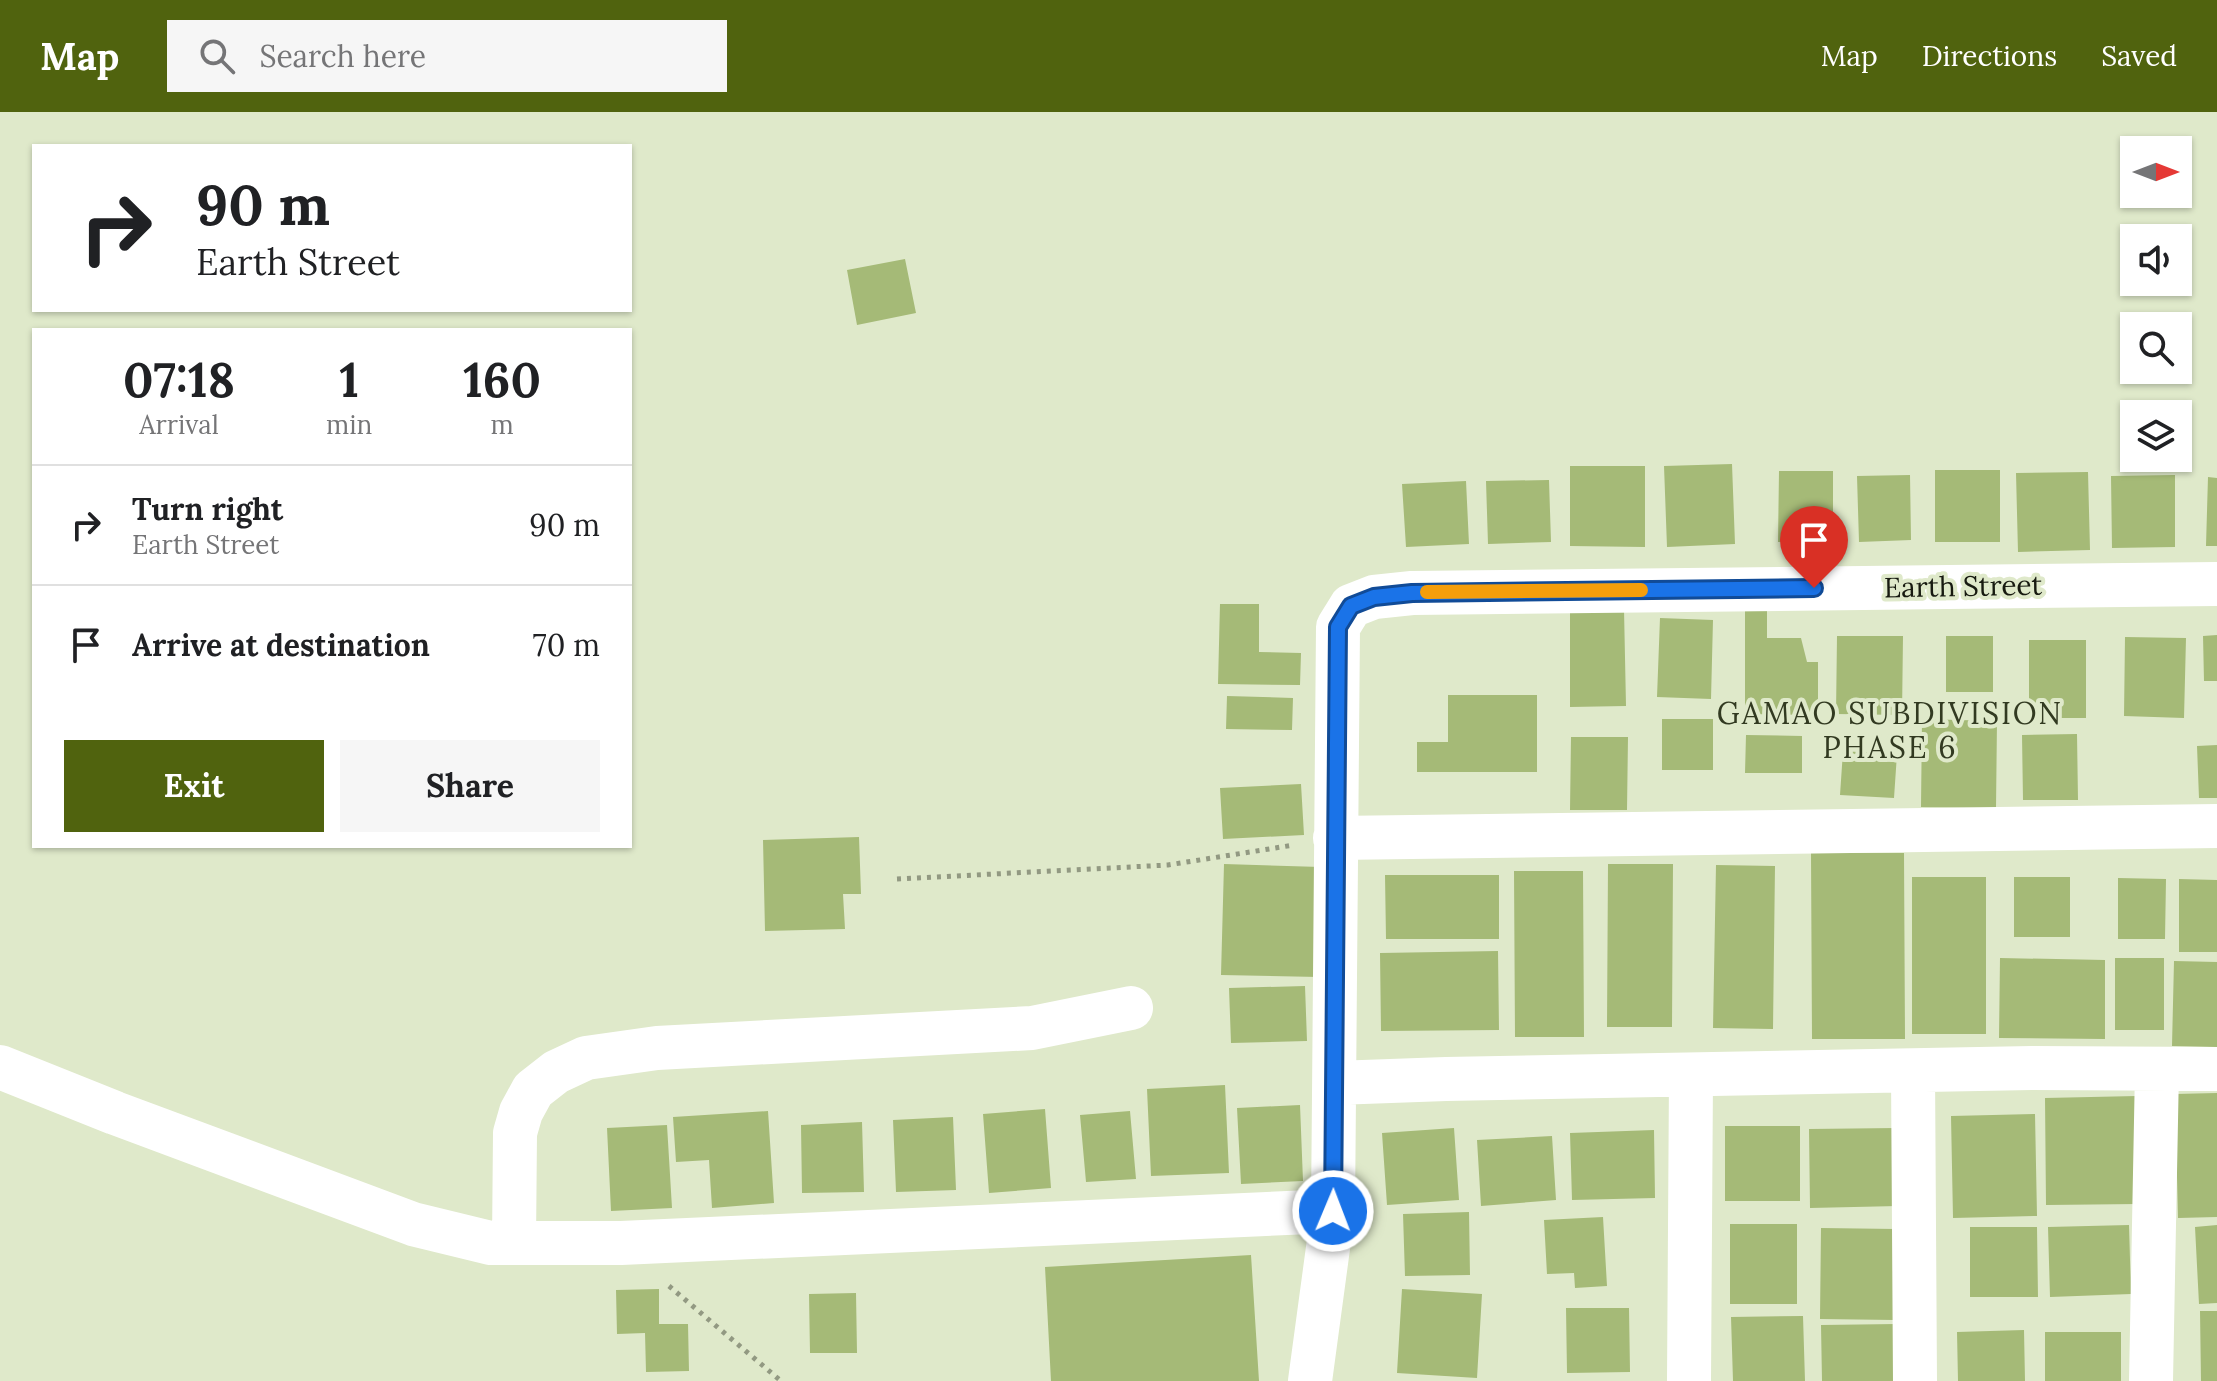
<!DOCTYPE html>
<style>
body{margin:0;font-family:Lora,serif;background:#f6f6f6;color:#202124;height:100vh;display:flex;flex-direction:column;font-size:30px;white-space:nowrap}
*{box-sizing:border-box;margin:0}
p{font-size:26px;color:#757577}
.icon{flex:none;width:44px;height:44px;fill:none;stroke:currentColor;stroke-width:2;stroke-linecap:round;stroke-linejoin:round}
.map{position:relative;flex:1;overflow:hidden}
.sheet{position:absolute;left:32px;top:216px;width:600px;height:520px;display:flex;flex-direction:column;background:#fff;border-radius:0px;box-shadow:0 2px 6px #0004}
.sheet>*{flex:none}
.banner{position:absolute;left:32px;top:32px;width:600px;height:168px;border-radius:0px;box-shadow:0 2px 6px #0004;background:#fff;color:#202124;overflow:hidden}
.needle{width:52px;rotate:90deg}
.controls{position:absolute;left:2120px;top:24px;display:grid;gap:16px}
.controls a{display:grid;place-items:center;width:72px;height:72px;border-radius:0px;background:#fff;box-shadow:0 2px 6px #0004;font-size:40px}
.pin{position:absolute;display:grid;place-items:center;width:68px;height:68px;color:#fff;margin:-82px -34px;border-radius:50% 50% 50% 0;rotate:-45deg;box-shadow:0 0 8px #0007}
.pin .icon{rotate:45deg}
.me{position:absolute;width:88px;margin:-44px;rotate:1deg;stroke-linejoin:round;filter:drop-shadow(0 0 6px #0008)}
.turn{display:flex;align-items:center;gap:28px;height:168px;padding:0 32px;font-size:36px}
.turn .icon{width:104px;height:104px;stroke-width:2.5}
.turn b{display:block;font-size:56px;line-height:68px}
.eta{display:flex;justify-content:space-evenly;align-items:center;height:136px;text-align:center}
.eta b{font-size:48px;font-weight:700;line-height:56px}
.primary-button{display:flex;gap:16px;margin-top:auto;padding:16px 32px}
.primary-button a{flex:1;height:92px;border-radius:0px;background:#50630e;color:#fff;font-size:32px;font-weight:700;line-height:92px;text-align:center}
.primary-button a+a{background:#f6f6f6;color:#202124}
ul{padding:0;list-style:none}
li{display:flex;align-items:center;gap:24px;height:120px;padding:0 32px;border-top:2px solid #e0e0e0}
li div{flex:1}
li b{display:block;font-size:30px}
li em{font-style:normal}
header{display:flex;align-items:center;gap:48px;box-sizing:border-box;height:112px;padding:0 40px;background:#50630e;color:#fff}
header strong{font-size:38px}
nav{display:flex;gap:44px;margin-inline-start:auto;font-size:28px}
.search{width:560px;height:72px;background:#f6f6f6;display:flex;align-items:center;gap:20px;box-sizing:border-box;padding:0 28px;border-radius:0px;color:#757577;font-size:30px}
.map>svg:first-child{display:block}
</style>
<header>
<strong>Map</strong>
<div class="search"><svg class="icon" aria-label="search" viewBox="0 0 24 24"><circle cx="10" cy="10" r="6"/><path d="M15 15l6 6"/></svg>Search here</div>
<nav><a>Map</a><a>Directions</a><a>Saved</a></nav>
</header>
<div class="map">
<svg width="2217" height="1269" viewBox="0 0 2217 1269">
<rect width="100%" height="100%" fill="#dfe9ca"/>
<path fill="#a5ba77" d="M 905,147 L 916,201 L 857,213 L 847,158 Z
M 1732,352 L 1735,432 L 1667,435 L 1664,354 Z
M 1570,354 L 1645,354 L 1645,435 L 1570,434 Z
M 1935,358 L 2000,358 L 2000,430 L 1935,430 Z
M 1779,359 L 1833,359 L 1833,431 L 1778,430 Z
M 2088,360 L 2090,438 L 2018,440 L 2016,361 Z
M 1910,363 L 1911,428 L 1859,430 L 1857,364 Z
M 2175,363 L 2175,435 L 2112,436 L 2111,364 Z
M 2208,365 L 2217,366 L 2217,434 L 2206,434 Z
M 1549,368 L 1551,430 L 1488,432 L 1486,369 Z
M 1466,369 L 1469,432 L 1406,435 L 1402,372 Z
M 1220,492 L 1259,492 L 1259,540 L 1301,541 L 1300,573 L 1218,572 Z
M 1570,497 L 1624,497 L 1626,594 L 1570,595 Z
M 1745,497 L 1767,497 L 1767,526 L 1801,526 L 1807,550 L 1818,550 L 1818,603 L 1745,602 Z
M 1660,506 L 1713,508 L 1711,587 L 1657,585 Z
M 2217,523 L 2217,569 L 2204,569 L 2203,524 Z
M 1837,524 L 1903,524 L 1902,603 L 1836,602 Z
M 1946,524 L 1993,524 L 1993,580 L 1946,580 Z
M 2125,525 L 2186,526 L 2184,606 L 2124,604 Z
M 2029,528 L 2086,528 L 2086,606 L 2029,606 Z
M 1448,583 L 1537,583 L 1537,660 L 1417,660 L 1417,630 L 1448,630 Z
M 1227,584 L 1293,586 L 1292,618 L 1226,617 Z
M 1662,607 L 1713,607 L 1713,658 L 1662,658 Z
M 1922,607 L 1997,609 L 1996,696 L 1921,695 Z
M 2077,622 L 2078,688 L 2023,688 L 2022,623 Z
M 1746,623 L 1802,624 L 1802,661 L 1745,661 Z
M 1571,625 L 1628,625 L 1627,698 L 1570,698 Z
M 2217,633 L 2217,686 L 2199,686 L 2197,634 Z
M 1843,639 L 1897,642 L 1894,686 L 1840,683 Z
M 1301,672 L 1304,723 L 1223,727 L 1220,676 Z
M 859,725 L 861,782 L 843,782 L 845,817 L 765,819 L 763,728 Z
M 1811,741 L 1904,741 L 1905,927 L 1812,927 Z
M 1224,752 L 1321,755 L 1319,865 L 1221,863 Z
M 1608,752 L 1673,752 L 1672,915 L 1607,915 Z
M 1716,753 L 1775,754 L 1773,917 L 1713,916 Z
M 1514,759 L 1583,759 L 1584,925 L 1515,925 Z
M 1385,763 L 1499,763 L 1499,827 L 1386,827 Z
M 1912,765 L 1986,765 L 1986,922 L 1912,922 Z
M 2014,765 L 2070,765 L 2070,825 L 2014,825 Z
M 2118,766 L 2166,767 L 2165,827 L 2118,827 Z
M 2179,767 L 2217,768 L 2217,840 L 2179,840 Z
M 1498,839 L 1499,918 L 1381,919 L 1380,841 Z
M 2000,846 L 2105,848 L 2105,927 L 1999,926 Z
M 2115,846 L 2164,846 L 2164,918 L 2115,918 Z
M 2174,849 L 2217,850 L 2217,935 L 2172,934 Z
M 1305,874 L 1307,929 L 1231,931 L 1229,876 Z
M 1225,973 L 1229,1061 L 1151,1064 L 1147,977 Z
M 2217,981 L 2217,1105 L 2178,1106 L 2175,982 Z
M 2137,984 L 2138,1092 L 2046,1093 L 2045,986 Z
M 1300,993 L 1303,1069 L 1241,1072 L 1237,996 Z
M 1045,997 L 1051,1076 L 989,1081 L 983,1002 Z
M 768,999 L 774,1091 L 712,1096 L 709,1048 L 676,1050 L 673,1005 Z
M 1130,999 L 1136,1067 L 1086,1070 L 1080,1003 Z
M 2035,1002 L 2037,1104 L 1953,1106 L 1951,1004 Z
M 953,1005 L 956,1078 L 896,1080 L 893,1008 Z
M 862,1010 L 864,1080 L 802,1081 L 801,1013 Z
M 667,1013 L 672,1096 L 611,1099 L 607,1016 Z
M 1725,1014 L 1800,1014 L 1800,1089 L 1725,1089 Z
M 1454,1016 L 1459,1088 L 1387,1093 L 1382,1021 Z
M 1897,1016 L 1898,1094 L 1810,1096 L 1809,1017 Z
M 1654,1018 L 1655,1086 L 1572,1088 L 1570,1021 Z
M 1552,1024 L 1556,1088 L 1481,1094 L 1477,1028 Z
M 1469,1100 L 1470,1163 L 1405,1164 L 1403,1102 Z
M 1603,1105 L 1607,1174 L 1575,1176 L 1574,1161 L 1547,1162 L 1544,1108 Z
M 1730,1112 L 1797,1112 L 1797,1192 L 1730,1192 Z
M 2129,1113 L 2131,1182 L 2050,1185 L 2048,1115 Z
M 2217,1113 L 2217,1191 L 2199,1192 L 2195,1115 Z
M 1970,1115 L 2037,1115 L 2038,1185 L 1970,1185 Z
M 1821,1116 L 1896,1117 L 1895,1208 L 1820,1207 Z
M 1251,1143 L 1259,1269 L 1051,1269 L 1045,1155 Z
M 659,1177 L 659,1212 L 688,1212 L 689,1259 L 646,1260 L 645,1221 L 617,1222 L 616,1178 Z
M 1402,1177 L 1482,1182 L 1477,1266 L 1397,1261 Z
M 856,1181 L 857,1241 L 810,1241 L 809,1182 Z
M 1566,1196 L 1629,1196 L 1630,1260 L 1567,1261 Z
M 2200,1199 L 2217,1199 L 2217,1269 L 2201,1269 Z
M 1803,1204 L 1805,1269 L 1733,1269 L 1731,1205 Z
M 1897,1212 L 1898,1269 L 1822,1269 L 1821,1213 Z
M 2024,1218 L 2025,1269 L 1958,1269 L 1957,1220 Z
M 2045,1220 L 2121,1220 L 2121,1269 L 2045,1269 Z"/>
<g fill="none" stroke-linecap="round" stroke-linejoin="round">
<path stroke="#929982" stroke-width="5" stroke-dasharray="4 6" stroke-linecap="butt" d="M 897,767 L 1168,753 L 1294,733
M 669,1174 L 781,1269"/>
<path stroke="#fff" stroke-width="44" d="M 1335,726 L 2217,714
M 0,955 L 115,1001 L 413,1112 L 491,1131 L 621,1131 L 1333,1099
M 1913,959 L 1915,1269
M 1335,971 L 1446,967 L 2032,956 L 2217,957
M 514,1131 L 515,1021 L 521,1000 L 533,978 L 556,960 L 586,946 L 657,936 L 1032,916 L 1131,896
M 1310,1269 L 1333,1099 L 1338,515 L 1351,494 L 1374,485 L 1412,481 L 2217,472
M 1689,1269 L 1691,964
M 2151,1269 L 2157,957"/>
</g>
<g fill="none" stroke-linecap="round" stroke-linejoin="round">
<g stroke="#114b97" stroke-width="20">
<path id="route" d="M 1333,1099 L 1338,515 L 1351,494 L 1374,485 L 1412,481 L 1814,476"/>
</g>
<use href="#route" stroke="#1a73e8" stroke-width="14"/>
<path stroke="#f59e0b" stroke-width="14" d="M 1427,480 L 1641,478"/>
</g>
<g text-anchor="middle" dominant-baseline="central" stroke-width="8" stroke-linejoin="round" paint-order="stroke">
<g font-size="28" fill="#171a10" stroke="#dfe9ca">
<text transform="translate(1963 474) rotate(-1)">Earth Street</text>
</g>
<g font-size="30" letter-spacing="2" fill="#323a21" stroke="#dfe9ca">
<text x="1890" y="601">GAMAO SUBDIVISION<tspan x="1890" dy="34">PHASE 6</tspan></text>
</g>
</g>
</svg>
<div class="controls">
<a><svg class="needle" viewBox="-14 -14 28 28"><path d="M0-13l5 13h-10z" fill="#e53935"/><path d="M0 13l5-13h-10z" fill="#757577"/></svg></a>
<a><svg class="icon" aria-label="sound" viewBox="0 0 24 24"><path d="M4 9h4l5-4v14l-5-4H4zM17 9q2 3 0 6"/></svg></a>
<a><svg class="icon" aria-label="search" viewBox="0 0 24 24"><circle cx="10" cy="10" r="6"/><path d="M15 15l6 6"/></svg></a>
<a><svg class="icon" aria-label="layers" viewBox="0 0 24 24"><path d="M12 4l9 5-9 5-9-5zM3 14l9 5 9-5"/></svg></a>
</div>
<div class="pin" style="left:1814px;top:476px;background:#d93025"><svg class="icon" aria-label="arrive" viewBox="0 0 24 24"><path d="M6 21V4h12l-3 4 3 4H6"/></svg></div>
<svg class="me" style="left:1333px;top:1099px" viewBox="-20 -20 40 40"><circle r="17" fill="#1a73e8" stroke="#fff" stroke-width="3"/><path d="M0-11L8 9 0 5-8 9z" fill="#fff"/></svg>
<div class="banner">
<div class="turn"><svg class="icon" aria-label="right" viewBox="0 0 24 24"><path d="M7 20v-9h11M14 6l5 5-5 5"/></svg><div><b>90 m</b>Earth Street</div></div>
</div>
<section class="sheet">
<div class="eta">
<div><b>07:18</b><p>Arrival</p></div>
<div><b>1</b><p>min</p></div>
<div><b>160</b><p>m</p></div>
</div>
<ul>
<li><svg class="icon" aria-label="right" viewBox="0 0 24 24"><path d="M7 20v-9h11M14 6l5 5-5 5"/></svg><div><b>Turn right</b><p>Earth Street</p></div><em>90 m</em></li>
<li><svg class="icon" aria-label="arrive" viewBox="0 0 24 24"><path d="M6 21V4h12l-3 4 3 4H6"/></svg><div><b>Arrive at destination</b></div><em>70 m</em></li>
</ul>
<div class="primary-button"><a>Exit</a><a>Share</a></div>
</section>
</div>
